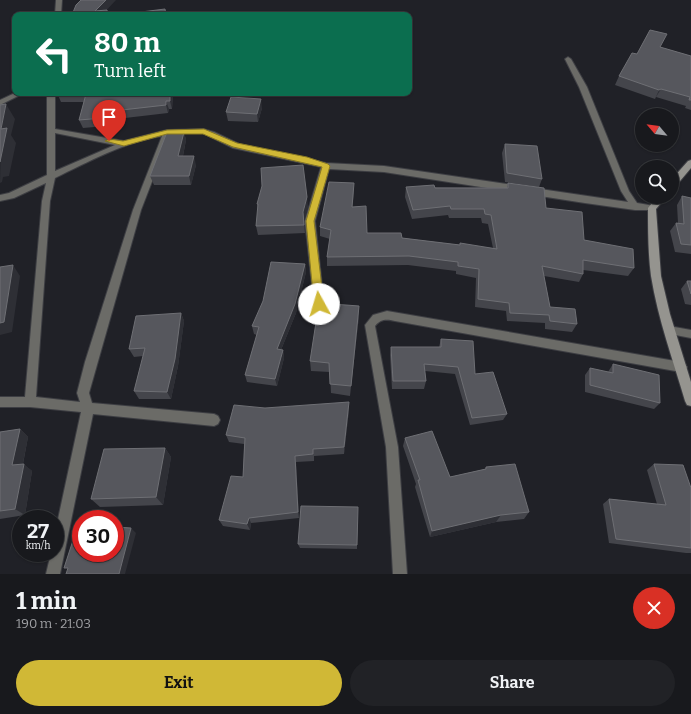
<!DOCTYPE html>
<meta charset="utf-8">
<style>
body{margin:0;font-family:Bitter,serif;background:#212226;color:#f1f3f6;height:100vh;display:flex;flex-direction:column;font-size:15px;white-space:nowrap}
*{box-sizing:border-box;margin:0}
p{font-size:13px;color:#9fa0a4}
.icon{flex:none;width:22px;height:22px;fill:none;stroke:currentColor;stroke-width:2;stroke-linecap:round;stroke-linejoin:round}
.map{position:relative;height:574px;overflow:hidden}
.sheet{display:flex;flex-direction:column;background:#18191d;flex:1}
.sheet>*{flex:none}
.hud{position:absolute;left:12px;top:12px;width:400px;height:84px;border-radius:8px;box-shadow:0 1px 3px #0004,0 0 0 1px #36383b;background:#0b6e4f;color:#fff;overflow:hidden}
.needle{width:26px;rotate:299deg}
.fabs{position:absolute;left:635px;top:108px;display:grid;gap:8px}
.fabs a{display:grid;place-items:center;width:44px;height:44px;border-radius:50%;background:#18191d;box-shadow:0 1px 3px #0004,0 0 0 1px #36383b;font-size:20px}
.speed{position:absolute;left:12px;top:510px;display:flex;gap:8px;font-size:20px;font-weight:700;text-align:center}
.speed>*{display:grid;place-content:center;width:52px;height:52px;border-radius:50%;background:#18191d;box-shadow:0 1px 3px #0004,0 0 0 1px #36383b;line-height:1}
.speed small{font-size:10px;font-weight:400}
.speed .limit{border:6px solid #d22;background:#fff;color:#111}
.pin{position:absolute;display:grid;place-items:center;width:34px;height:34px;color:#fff;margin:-41px -17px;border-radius:50% 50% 50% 0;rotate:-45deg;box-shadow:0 0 4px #0007}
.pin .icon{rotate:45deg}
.me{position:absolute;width:44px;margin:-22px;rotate:354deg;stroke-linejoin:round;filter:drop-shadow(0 0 3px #0008)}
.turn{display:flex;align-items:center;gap:14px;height:84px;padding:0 16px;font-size:18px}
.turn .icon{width:52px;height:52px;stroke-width:2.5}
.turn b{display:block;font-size:28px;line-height:34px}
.round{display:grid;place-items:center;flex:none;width:42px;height:42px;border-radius:21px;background:#212226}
.headline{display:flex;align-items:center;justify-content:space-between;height:68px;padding:0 16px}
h1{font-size:24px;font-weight:700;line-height:30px}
.action{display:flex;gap:8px;margin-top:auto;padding:8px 16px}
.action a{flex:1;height:46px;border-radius:24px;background:#d0b836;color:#111;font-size:16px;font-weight:700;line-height:46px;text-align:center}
.action a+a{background:#212226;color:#f1f3f6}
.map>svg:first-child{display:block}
</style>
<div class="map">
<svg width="691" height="574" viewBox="0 0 691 574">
<rect width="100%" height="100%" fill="#202127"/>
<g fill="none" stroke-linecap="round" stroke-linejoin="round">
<g stroke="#3d3e43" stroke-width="2">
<path id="street" d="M 56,0 L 62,0 L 61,15 L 55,15 Z
M 568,57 L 571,59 L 587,87 L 629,191 L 637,203 L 655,206 L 656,208 L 655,210 L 635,210 L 585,203 L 384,172 L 329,169 L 315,221 L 324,304 L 323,307 L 315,307 L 314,304 L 305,221 L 321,167 L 233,148 L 203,133 L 180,133 L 170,135 L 141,210 L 89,393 L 92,403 L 214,414 L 218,416 L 220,420 L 218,424 L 214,426 L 93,414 L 60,574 L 46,574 L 51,553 L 55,553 L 55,533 L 81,412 L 30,407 L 0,407 L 0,397 L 25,397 L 42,201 L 46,183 L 14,198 L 0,201 L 0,195 L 9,193 L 47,175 L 47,93 L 55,93 L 55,129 L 124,141 L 167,130 L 203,129 L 214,132 L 239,144 L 326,163 L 384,166 L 628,202 L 621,191 L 579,87 L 565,59 ZM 55,133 L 115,145 L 55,171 ZM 162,136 L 133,210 L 85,362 L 77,393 L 80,402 L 36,397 L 50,201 L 55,178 C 88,162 124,142 162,136 Z
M 15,93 L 24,93 L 0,105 L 0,100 Z
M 387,311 L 681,362 L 685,364 L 687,367 L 685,370 L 681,372 L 395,321 C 386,319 381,319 375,326 L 398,447 L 407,574 L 393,574 L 386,447 L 365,325 L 373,315 Z
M 669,326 L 691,330 L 691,338 L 665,333 L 664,330 L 665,327 Z"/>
</g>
<g stroke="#3d3e43" stroke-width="2">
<path id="secondary" d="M 691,160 L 691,168 L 675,187 L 672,188 L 672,179 L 688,161 Z
M 657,197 L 666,197 L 656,209 L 661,276 L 670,314 L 691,382 L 691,406 L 687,405 L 685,401 C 673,360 658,319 651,276 C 648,253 648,231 648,208 Z"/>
</g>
<use href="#street" fill="#6b6b67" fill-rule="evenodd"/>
<use href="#secondary" fill="#95948f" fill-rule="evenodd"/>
</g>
<path fill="#44454b" d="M 660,47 L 691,56 L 691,110 L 685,108 L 686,106 L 656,97 L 655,99 L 615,85 L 619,76 L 637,54 Z
M 57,93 L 173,93 L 172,109 L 169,109 L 168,113 L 108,120 L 106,126 L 83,128 L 79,120 L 84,102 L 61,102 Z
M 262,108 L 258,122 L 228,121 L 226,112 Z
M 184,132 L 186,140 L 183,156 L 196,165 L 191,185 L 154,185 L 150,176 Z
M 505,144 L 542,179 L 539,187 L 505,182 L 502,153 Z
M 508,183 L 546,208 L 584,240 L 634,268 L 628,276 L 583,270 L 583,274 L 579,282 L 544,276 L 550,307 L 577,324 L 572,332 L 545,329 L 545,323 L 507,321 L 506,311 L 475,307 L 476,278 L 456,274 L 456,271 L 408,265 L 327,266 L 327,257 L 330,239 L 320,236 L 320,227 L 354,192 L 352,207 L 367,233 L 402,238 L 460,245 L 493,248 L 488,224 L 482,223 L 481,218 L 449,218 L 448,215 L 412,219 L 405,197 L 406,187 L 507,188 Z
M 682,196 L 691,198 L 691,254 L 675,252 L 670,231 L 676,223 L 678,223 L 677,205 Z
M 257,204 L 308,206 L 304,220 L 305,233 L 258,235 L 256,226 L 258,209 Z
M 305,264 L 306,272 L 296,313 L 281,350 L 283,350 L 284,358 L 277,386 L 247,382 L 245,375 L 257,335 L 254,334 L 252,326 Z
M 687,281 L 691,281 L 691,305 L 685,304 L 681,289 Z
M 181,313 L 184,321 L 178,366 L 171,399 L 139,399 L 134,391 L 143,356 L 134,357 L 129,349 Z
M 359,316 L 350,396 L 331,393 L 330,372 L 311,371 L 310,361 Z
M 441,339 L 475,374 L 507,414 L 503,420 L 470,425 L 455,374 L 425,371 L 426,381 L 424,389 L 392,389 L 390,355 L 391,347 L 439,347 Z
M 613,364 L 660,403 L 654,409 L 585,392 L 585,375 L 590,368 L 608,372 Z
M 265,408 L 349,410 L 344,454 L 314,456 L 314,461 L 296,462 L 299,518 L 251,523 L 250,530 L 223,526 L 219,520 L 243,477 L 244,444 L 229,442 L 226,435 Z
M 20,429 L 28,437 L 23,464 L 32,471 L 25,515 L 0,519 L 0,432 Z
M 405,438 L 450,477 L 485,469 L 486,467 L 529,512 L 524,519 L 496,522 L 430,537 L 415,487 L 416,484 L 403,446 Z
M 165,448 L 171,457 L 163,505 L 100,507 L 91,499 Z
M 654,464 L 691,488 L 691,553 L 686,553 L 609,543 L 603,504 L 609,499 L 657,504 L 647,470 Z
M 298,544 L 357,545 L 357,549 L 300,548 Z"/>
<path fill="#2e2f35" d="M 106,0 L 116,0 L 102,15 L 95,11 Z
M 661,89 L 656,97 L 655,99 L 659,90 Z
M 170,93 L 173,93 L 172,109 L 170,101 Z
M 261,99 L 262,108 L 258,122 L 257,114 Z
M 166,101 L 169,109 L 168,113 L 166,105 Z
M 6,104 L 15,119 L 11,135 L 16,143 L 9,176 L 3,177 L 2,182 L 0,183 L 1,129 Z
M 104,112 L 108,120 L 106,126 L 103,118 Z
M 184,132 L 186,140 L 181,165 L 178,156 Z
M 194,156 L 196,165 L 191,185 L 189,176 Z
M 354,183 L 354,192 L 352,216 L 352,207 Z
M 307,197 L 308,206 L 304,221 L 303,212 Z
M 305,264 L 306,272 L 296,313 L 278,357 L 277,349 Z
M 13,265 L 20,276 L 12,332 L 0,335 L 0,323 Z
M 359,306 L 359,316 L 350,396 Z
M 181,313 L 184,321 L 178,366 L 171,399 L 167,392 Z
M 283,350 L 284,358 L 277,386 L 275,379 Z
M 349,402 L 349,410 L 344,454 L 344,447 Z
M 20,429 L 28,437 L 21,473 L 12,465 Z
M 165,448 L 171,457 L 163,505 L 156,497 Z
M 295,456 L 296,462 L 299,518 L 298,512 Z
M 24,464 L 32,471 L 25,515 L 15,509 Z
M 501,515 L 496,522 L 430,537 L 432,531 Z
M 249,518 L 251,523 L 250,530 L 247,524 Z
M 131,528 L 136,533 L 125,574 L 119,574 Z"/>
<path fill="#56575d" stroke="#6e6f74" d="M 81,0 L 106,0 L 95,11 L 107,10 L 108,15 L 92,15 L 92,14 L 91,15 L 72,15 L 76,5 Z
M 165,9 L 166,15 L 141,15 L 141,12 Z
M 650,30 L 667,34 L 660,47 L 691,56 L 691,100 L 689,100 L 690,97 L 661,89 L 659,90 L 619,76 L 632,53 L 637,54 Z
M 57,93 L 170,93 L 170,101 L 166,101 L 166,105 L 104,112 L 103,118 L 79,120 L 86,94 Z
M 231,97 L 261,99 L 257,114 L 226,112 Z
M 6,104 L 1,129 L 7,128 L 0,162 L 0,105 Z
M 167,132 L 184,132 L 178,156 L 194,156 L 189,176 L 150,176 Z
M 505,144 L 537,146 L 542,179 L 507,173 Z
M 303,165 L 307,197 L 303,212 L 304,225 L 256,226 L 258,204 L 257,204 L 262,186 L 261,168 Z
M 329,182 L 354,183 L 352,207 L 366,206 L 367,233 L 401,233 L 402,238 L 460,245 L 460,243 L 497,249 L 491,215 L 485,214 L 484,209 L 451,209 L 450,206 L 413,210 L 406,187 L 434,185 L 435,188 L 508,188 L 508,183 L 544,188 L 546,208 L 582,212 L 584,240 L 633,249 L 634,268 L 583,260 L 583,274 L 542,266 L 550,307 L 575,309 L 577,324 L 550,321 L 549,315 L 510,313 L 509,303 L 478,299 L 479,269 L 458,266 L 458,262 L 409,256 L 327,257 L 331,230 L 320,227 Z
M 682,196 L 691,198 L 691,245 L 681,244 L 676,223 L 684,224 Z
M 271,262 L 305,264 L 295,304 L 277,349 L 283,350 L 275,379 L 245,375 L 259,327 L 252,326 L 263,301 Z
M 13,265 L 4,322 L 0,323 L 0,267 Z
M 687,281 L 691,281 L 691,294 Z
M 319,303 L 359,306 L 351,386 L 330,384 L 329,363 L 310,361 Z
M 181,313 L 175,359 L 167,392 L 134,391 L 145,348 L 129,349 L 136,316 Z
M 441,339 L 473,341 L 475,374 L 493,372 L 507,414 L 472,418 L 458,367 L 424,364 L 426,381 L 393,381 L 391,347 L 441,347 Z
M 613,364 L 659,375 L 660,403 L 590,385 L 590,368 L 613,373 Z
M 349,402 L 344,447 L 313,449 L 313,454 L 295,456 L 298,512 L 249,518 L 247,524 L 219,520 L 231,476 L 243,477 L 245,438 L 226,435 L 234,405 L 265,408 Z
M 20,429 L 12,465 L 24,464 L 15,509 L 0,511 L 0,432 Z
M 432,431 L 450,477 L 486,469 L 486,467 L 515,464 L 529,512 L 501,515 L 432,531 L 418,480 L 420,480 L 405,438 Z
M 165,448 L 156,497 L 91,499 L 104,449 Z
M 654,464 L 683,465 L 691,488 L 691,548 L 616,539 L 609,499 L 666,505 Z
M 301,506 L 358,507 L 357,545 L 298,544 Z
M 78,525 L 81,525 L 81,553 L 115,553 L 115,527 L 131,528 L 119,574 L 66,574 L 68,568 L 64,568 Z"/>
<path fill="#d0b836" stroke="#877823" d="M 204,129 L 237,143 L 307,157 L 328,164 L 330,166 L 314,221 L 324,304 L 322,306 L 316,306 L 314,304 L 306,221 L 322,167 L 233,147 L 203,134 L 167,134 L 124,146 L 105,141 L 109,139 L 123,141 L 167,130 Z"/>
</svg>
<div class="fabs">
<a><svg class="needle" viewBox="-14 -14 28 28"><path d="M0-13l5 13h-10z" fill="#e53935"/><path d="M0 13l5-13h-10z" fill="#9fa0a4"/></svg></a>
<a><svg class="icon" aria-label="search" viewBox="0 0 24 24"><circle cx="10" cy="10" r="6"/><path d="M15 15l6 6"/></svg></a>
</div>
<div class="speed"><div>27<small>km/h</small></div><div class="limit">30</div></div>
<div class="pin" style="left:109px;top:141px;background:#d93025"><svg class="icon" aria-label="arrive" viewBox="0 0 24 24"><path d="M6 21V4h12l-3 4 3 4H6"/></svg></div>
<svg class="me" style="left:319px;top:304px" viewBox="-20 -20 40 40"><circle r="19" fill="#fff"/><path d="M0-13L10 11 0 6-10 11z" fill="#d0b836"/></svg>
<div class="hud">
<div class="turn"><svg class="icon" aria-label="left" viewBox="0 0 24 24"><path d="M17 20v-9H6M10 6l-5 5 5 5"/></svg><div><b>80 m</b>Turn left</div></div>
</div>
</div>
<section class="sheet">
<div class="headline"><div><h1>1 min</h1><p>190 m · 21:03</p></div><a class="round" style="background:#d93025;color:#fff"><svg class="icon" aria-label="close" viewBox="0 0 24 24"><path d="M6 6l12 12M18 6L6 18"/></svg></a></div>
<div class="action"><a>Exit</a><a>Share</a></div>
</section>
